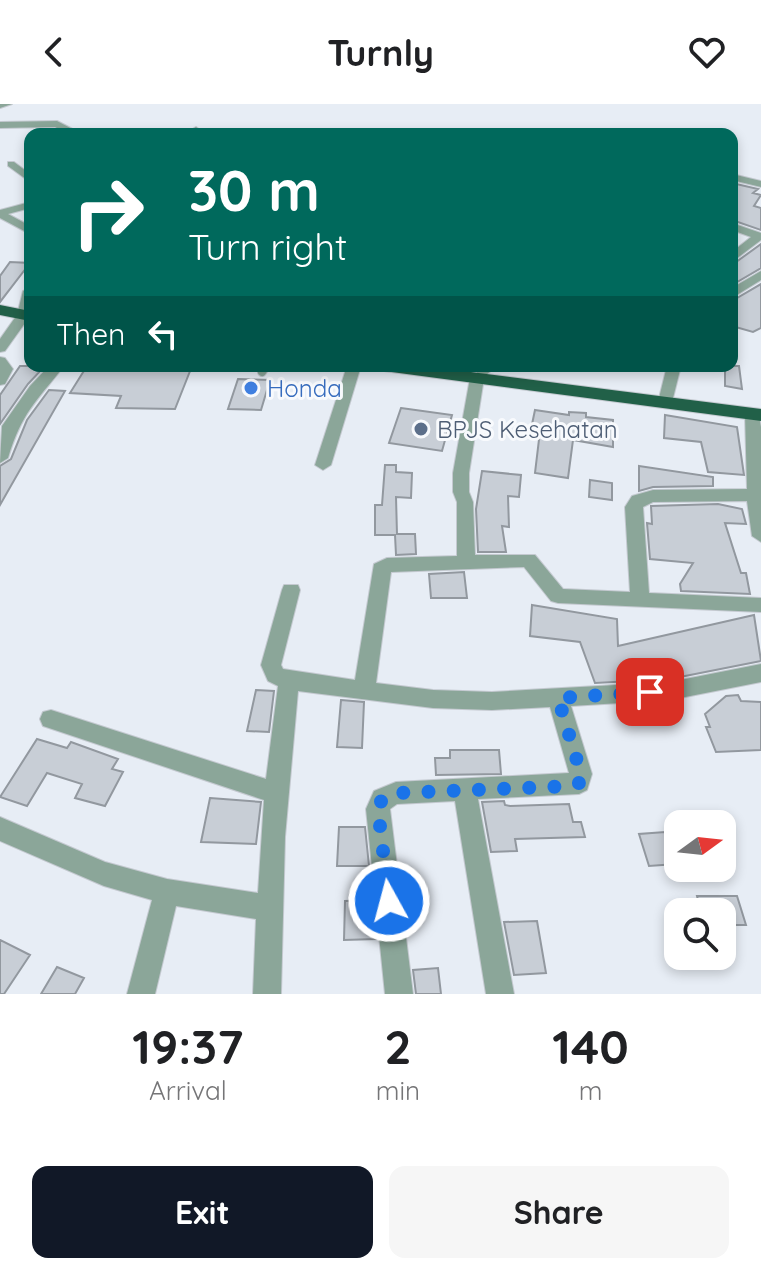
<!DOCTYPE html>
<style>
body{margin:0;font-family:Quicksand,sans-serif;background:#f6f6f6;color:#202124;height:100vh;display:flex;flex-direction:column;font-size:30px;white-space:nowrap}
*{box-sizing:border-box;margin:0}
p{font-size:26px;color:#757577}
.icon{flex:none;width:44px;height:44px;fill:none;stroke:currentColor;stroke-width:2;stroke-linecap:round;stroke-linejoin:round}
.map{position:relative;height:890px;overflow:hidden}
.panel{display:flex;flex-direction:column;background:#fff;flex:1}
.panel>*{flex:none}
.banner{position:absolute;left:24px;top:24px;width:714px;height:244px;border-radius:16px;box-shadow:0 4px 12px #0003;background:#00695c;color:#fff;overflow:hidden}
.needle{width:52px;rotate:75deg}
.tools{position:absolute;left:664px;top:706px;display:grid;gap:16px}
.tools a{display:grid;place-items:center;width:72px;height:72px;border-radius:16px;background:#fff;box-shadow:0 4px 12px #0003;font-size:40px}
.pin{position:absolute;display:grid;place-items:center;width:68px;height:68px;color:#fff;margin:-34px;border-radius:16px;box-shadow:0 4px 12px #0006}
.me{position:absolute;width:88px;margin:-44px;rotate:353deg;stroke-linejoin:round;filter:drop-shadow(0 0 6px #0008)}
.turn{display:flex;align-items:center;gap:28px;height:168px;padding:0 32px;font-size:36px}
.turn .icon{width:104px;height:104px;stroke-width:2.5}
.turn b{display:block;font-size:56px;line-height:68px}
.then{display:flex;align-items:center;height:76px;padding:0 32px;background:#0003;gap:16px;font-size:30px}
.eta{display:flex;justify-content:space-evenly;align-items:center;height:136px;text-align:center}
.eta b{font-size:48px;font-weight:700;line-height:56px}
.button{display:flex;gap:16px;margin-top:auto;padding:16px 32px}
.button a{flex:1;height:92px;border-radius:16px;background:#111827;color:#fff;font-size:32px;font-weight:700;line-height:92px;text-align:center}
.button a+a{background:#f6f6f6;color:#202124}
header{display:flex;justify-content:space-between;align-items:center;height:104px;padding:0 32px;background:#fff;font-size:36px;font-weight:700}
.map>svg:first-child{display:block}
</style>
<header><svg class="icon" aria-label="back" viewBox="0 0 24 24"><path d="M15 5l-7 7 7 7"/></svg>Turnly<svg class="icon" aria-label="heart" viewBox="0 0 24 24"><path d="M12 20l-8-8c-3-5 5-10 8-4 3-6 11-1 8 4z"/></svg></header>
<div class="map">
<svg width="761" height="890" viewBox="0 0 761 890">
<rect width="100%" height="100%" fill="#e7edf5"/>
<path fill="#c8ced6" stroke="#92989f" stroke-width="2" d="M 732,79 L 758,85 L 753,89 L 761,91 L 754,102 L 761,104 L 761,126 L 732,116 Z
M 761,140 L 761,164 L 732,181 L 732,161 Z
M 10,158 L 30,159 L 0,198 L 0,172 Z
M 761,180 L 761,224 L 753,228 L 732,222 L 732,197 Z
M 20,262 L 45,262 L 28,280 L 0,320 L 0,291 Z
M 87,262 L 192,262 L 175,305 L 116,304 L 121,292 L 70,289 Z
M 725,262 L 739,262 L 742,285 L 725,282 Z
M 238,275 L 270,276 L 261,306 L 228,305 Z
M 49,286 L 65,287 L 0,401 L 0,362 L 11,355 L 27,316 Z
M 401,304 L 452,311 L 442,347 L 389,339 Z
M 535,306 L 569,311 L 569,308 L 586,309 L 586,313 L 613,316 L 613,343 L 573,336 L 568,374 L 535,369 L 540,327 L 531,325 Z
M 665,311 L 737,323 L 744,371 L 708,368 L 701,338 L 664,334 Z
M 385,361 L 396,361 L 396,368 L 412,369 L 411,394 L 396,393 L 397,430 L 415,430 L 416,450 L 396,451 L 395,431 L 375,431 L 375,401 L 382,401 Z
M 639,362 L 713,373 L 713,382 L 653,383 L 639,387 Z
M 482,367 L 521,371 L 519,393 L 508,392 L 509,423 L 502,422 L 506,448 L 478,448 L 476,405 Z
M 590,376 L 612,379 L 612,396 L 589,393 Z
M 718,400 L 742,405 L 746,420 L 725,419 L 741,469 L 746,469 L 750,490 L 681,487 L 680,480 L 693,459 L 650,455 L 647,419 L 652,420 L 651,402 Z
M 464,468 L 467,494 L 431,494 L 429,470 Z
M 532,501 L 617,515 L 618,542 L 754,511 L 761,557 L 670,575 L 595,579 L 580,538 L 530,532 Z
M 256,586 L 274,587 L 269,628 L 247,627 Z
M 738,591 L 741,597 L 761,598 L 761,646 L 716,648 L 706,623 L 710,623 L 705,610 L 726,592 Z
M 341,596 L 364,598 L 362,644 L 337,643 Z
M 37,635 L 67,644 L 71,638 L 118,655 L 112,665 L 123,668 L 105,702 L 75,694 L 82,680 L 47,669 L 27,702 L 0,693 Z
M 450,646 L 499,646 L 501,670 L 436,671 L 435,654 L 450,654 Z
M 210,694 L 261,698 L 256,740 L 201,738 Z
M 504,697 L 505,701 L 510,702 L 569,700 L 573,718 L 581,718 L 585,733 L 515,735 L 517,747 L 491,748 L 482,698 Z
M 339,723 L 365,723 L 369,762 L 337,762 Z
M 665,728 L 676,760 L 649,762 L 639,730 Z
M 697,792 L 737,792 L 746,821 L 722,821 L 722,808 L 701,808 Z
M 372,796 L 376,835 L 344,836 L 345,797 Z
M 537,817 L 546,869 L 514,871 L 504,818 Z
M 0,836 L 30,851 L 4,890 L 0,890 Z
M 57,863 L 84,874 L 75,890 L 41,890 Z
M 438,864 L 441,890 L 416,890 L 413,866 Z"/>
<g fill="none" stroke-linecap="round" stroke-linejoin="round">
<g stroke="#c4c9d0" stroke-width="10">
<path id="service" d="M 262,268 L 266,262
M 477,274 L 490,262"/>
</g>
<g stroke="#c4c9d0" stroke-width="2">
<path id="minor" d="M 0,0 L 12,0 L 0,4 Z
M 196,23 L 205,30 L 195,30 L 191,26 Z
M 8,58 L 14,58 L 30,70 L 30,78 L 8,62 Z
M 732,70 L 761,77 L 761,83 L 732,76 Z
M 30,98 L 30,104 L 8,110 L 30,122 L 30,130 L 0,114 L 0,106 Z
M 732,119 L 761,129 L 761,136 L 732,158 L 732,148 L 751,133 L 732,126 Z
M 761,167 L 761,176 L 732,194 L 732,184 Z
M 24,207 L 30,212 L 5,247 L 0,248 L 0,235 L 19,208 Z
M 0,253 L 5,254 L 13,265 L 5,280 L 0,281 Z
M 49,262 L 64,262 C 36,298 22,308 8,354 L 0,359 L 2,322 L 30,282 Z
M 347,262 L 361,262 L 331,361 L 323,366 L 315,361 Z
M 667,262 L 681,262 L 672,298 L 665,302 L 658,298 Z
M 477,270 L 484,274 L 469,369 L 469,388 L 473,398 L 475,451 L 535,451 L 563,485 L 630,488 L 625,403 L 632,392 L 653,386 L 747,385 L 745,310 L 748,307 L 758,307 L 761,323 L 761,438 L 752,432 L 747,397 L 653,398 L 643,403 L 649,489 L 761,494 L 761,508 L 558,499 L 551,497 L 524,463 L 391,468 L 376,579 L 433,586 L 492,588 L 670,578 L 761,560 L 761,578 L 670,596 L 571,602 L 592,670 L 587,686 L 579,690 L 478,695 L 514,890 L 486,890 L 455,697 L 397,700 L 390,705 L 413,890 L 385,890 L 366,705 L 374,687 L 396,678 L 569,669 L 550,603 L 492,606 L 433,604 L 298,587 L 285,733 L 281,890 L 253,890 L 256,815 L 176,802 L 155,890 L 127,890 L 152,796 L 104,782 L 0,737 L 0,713 L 105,758 L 167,775 L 258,789 L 264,696 L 43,622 L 40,615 L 43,608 L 51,606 L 266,675 L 278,582 L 268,577 L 261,561 L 282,486 L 284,481 L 298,481 L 300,486 L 281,561 L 283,565 L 355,576 L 374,460 L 387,454 L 457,452 L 457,398 L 453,388 L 453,369 L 470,274 Z"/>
</g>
<g stroke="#c4c9d0" stroke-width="2">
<path id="tertiary" d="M 57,17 L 82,30 L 69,30 L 55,23 L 0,24 L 0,18 Z
M 30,183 L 30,213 L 19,214 L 17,211 L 23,187 Z"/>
</g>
<g stroke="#c4c9d0" stroke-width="2">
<path id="trunk" d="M 0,201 L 30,207 L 30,217 L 0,211 Z
M 375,262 L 424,262 L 761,305 L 761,317 L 384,267 Z"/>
</g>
<use href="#service" stroke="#8ba699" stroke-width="8"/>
<use href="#minor" fill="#8ba699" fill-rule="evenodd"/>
<use href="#tertiary" fill="#8ba699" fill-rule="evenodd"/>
<use href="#trunk" fill="#216048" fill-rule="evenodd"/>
</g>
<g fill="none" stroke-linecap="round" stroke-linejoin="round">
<path stroke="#1a73e8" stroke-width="14" stroke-dasharray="0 25.2" d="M 389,797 L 378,705 L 382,695 L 396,689 L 573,682 L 579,679 L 581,670 L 558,594 L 650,588"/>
</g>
<circle fill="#3f7fe0" stroke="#f8fafd" stroke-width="3" cx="251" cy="284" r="8"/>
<circle fill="#5c6f8a" stroke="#f8fafd" stroke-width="3" cx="421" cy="325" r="8"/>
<g text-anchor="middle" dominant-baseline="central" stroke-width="6" stroke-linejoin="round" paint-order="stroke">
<g font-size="24" fill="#366cbe" stroke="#f8fafd" text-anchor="start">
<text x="267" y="284">Honda</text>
</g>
<g font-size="24" fill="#4e5e75" stroke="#f8fafd" text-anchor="start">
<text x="437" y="325">BPJS Kesehatan</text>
</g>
</g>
</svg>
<div class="tools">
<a><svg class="needle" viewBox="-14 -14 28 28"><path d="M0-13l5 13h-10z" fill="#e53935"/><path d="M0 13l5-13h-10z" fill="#757577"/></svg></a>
<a><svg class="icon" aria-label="search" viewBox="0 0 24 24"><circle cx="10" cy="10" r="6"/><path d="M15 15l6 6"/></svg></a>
</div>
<div class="pin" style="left:650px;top:588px;background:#d93025"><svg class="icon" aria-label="arrive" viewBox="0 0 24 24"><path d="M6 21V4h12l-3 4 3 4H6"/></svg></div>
<svg class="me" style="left:389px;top:797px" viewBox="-20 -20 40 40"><circle r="17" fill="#1a73e8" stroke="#fff" stroke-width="3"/><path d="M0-11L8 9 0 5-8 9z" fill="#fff"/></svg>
<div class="banner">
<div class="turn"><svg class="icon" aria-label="right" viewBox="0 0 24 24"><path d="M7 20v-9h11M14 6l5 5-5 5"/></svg><div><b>30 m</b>Turn right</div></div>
<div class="then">Then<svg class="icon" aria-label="left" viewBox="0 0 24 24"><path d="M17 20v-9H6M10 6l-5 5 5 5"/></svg></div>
</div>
</div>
<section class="panel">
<div class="eta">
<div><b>19:37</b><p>Arrival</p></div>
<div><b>2</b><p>min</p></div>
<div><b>140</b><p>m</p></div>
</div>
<div class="button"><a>Exit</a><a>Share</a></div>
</section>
